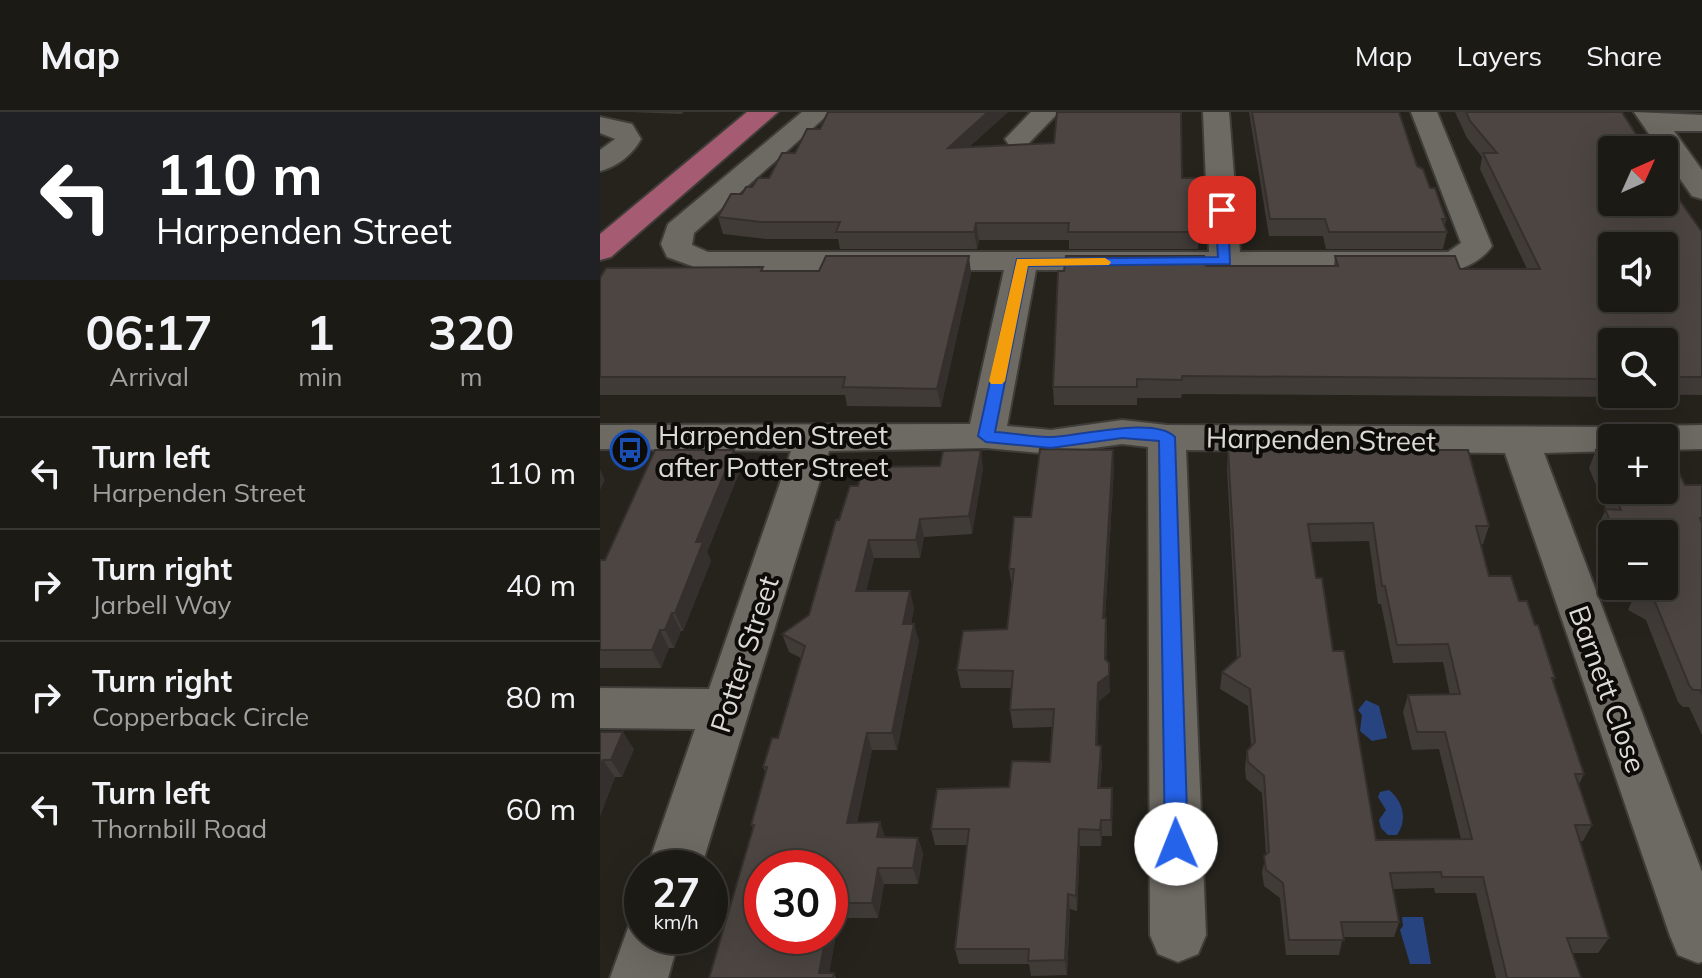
<!DOCTYPE html>
<meta charset="utf-8">
<style>
body{margin:0;font-family:Mulish,sans-serif;background:#292722;color:#f1f3f6;height:100vh;display:flex;flex-direction:column;font-size:30px;white-space:nowrap}
*{box-sizing:border-box;margin:0}
p{font-size:26px;color:#a0a1a0}
.icon{flex:none;width:44px;height:44px;fill:none;stroke:currentColor;stroke-width:2;stroke-linecap:round;stroke-linejoin:round}
.map{position:relative;flex:1;overflow:hidden}
.drawer{display:flex;flex-direction:column;background:#1c1a15;width:600px}
.drawer>*{flex:none}
.hud{background:#202124;color:#fff;overflow:hidden}
.needle{width:52px;rotate:45deg}
.tools{position:absolute;left:998px;top:24px;display:grid;gap:16px}
.tools a{display:grid;place-items:center;width:80px;height:80px;border-radius:8px;background:#1c1a15;box-shadow:0 8px 32px #0002,0 0 0 2px #3a3834;font-size:40px}
.speed{position:absolute;left:24px;top:738px;display:flex;gap:16px;font-size:40px;font-weight:700;text-align:center}
.speed>*{display:grid;place-content:center;width:104px;height:104px;border-radius:50%;background:#1c1a15;box-shadow:0 8px 32px #0002,0 0 0 2px #3a3834;line-height:1}
.speed small{font-size:20px;font-weight:400}
.speed .limit{border:12px solid #d22;background:#fff;color:#111}
.pin{position:absolute;display:grid;place-items:center;width:68px;height:68px;color:#fff;margin:-34px;border-radius:16px;box-shadow:0 4px 12px #0006}
.me{position:absolute;width:88px;margin:-44px;rotate:359deg;stroke-linejoin:round;filter:drop-shadow(0 0 6px #0008)}
.turn{display:flex;align-items:center;gap:28px;height:168px;padding:0 24px;font-size:36px}
.turn .icon{width:104px;height:104px;stroke-width:2.5}
.turn b{display:block;font-size:56px;line-height:68px}
.eta{display:flex;justify-content:space-evenly;align-items:center;height:136px;text-align:center}
.eta b{font-size:48px;font-weight:700;line-height:56px}
ul{padding:0;list-style:none}
li{display:flex;align-items:center;gap:24px;height:112px;padding:0 24px;border-top:2px solid #3a3834}
li div{flex:1}
li b{display:block;font-size:30px}
li em{font-style:normal}
header{display:flex;align-items:center;gap:48px;box-sizing:border-box;height:112px;padding:0 40px;background:#1c1a15;border-bottom:2px solid #3a3834}
header strong{font-size:38px}
nav{display:flex;gap:44px;margin-inline-start:auto;font-size:28px}
main{display:flex;flex:1;min-height:0}
.map>svg:first-child{display:block}
</style>
<header>
<strong>Map</strong>
<nav><a>Map</a><a>Layers</a><a>Share</a></nav>
</header>
<main>
<section class="drawer">
<div class="hud">
<div class="turn"><svg class="icon" aria-label="left" viewBox="0 0 24 24"><path d="M17 20v-9H6M10 6l-5 5 5 5"/></svg><div><b>110 m</b>Harpenden Street</div></div>
</div>
<div class="eta">
<div><b>06:17</b><p>Arrival</p></div>
<div><b>1</b><p>min</p></div>
<div><b>320</b><p>m</p></div>
</div>
<ul>
<li><svg class="icon" aria-label="left" viewBox="0 0 24 24"><path d="M17 20v-9H6M10 6l-5 5 5 5"/></svg><div><b>Turn left</b><p>Harpenden Street</p></div><em>110 m</em></li>
<li><svg class="icon" aria-label="right" viewBox="0 0 24 24"><path d="M7 20v-9h11M14 6l5 5-5 5"/></svg><div><b>Turn right</b><p>Jarbell Way</p></div><em>40 m</em></li>
<li><svg class="icon" aria-label="right" viewBox="0 0 24 24"><path d="M7 20v-9h11M14 6l5 5-5 5"/></svg><div><b>Turn right</b><p>Copperback Circle</p></div><em>80 m</em></li>
<li><svg class="icon" aria-label="left" viewBox="0 0 24 24"><path d="M17 20v-9H6M10 6l-5 5 5 5"/></svg><div><b>Turn left</b><p>Thornbill Road</p></div><em>60 m</em></li>
</ul>
</section>
<div class="map">
<svg width="1102" height="866" viewBox="0 0 1102 866">
<rect width="100%" height="100%" fill="#25231c"/>
<path fill="#284480" d="M 766,588 L 779,594 L 787,626 L 772,629 L 760,619 L 762,603 L 758,598 Z
M 789,678 C 803,689 808,708 797,723 L 788,723 L 781,716 L 779,708 L 786,698 L 778,685 L 780,680 Z
M 802,805 L 823,805 L 831,852 L 810,852 L 800,818 L 803,814 Z"/>
<g fill="none" stroke-linecap="round" stroke-linejoin="round">
<g stroke="#3f3d39" stroke-width="4">
<path id="minor" d="M 202,0 L 231,0 L 94,121 L 92,133 L 108,140 L 609,140 L 603,0 L 629,0 L 640,140 L 848,140 L 861,131 L 811,0 L 837,0 L 892,134 C 884,146 869,155 855,158 L 436,158 L 407,314 L 451,318 L 522,308 L 567,313 L 1012,315 L 1025,318 L 1030,326 L 1012,326 L 1012,339 L 944,341 L 1102,760 L 1102,850 L 1098,851 L 1078,843 L 1070,824 L 905,341 L 586,338 L 606,823 L 598,842 L 578,850 L 558,842 L 550,823 L 548,335 L 522,332 L 451,342 L 386,336 L 229,339 L 101,756 L 47,756 L 95,617 L 0,616 L 0,576 L 109,577 L 191,339 L 0,337 L 0,313 L 370,312 L 404,158 L 103,158 L 67,145 L 61,132 L 68,112 Z
M 431,0 L 459,0 L 427,33 L 409,33 L 405,27 Z
M 1034,0 L 1102,3 L 1102,19 L 1074,19 L 1102,58 L 1102,87 L 1092,84 L 1064,44 L 1064,38 L 1060,38 Z
M 0,5 L 32,12 L 41,27 C 33,42 17,55 0,59 L 0,38 L 15,27 L 0,21 Z
M 1102,313 L 1102,337 L 1064,338 L 1064,326 L 1039,326 L 1045,317 L 1058,314 Z
M 42,801 L 42,824 L 80,824 L 68,866 L 10,866 L 32,805 Z"/>
</g>
<g stroke="#3f3d39" stroke-width="4">
<path id="major" d="M 147,0 L 178,0 L 11,145 L 0,148 L 0,122 Z"/>
</g>
<use href="#minor" fill="#6d6a63" fill-rule="evenodd"/>
<use href="#major" fill="#a55b71" fill-rule="evenodd"/>
</g>
<path fill="#413b38" fill-rule="evenodd" d="M 30,0 L 83,0 L 82,2 Z
M 408,0 L 369,35 L 582,66 L 601,108 L 598,137 L 469,137 L 469,128 L 379,128 L 377,137 L 240,137 L 238,127 L 166,127 L 123,122 L 118,105 L 142,82 L 152,75 L 169,66 L 220,17 Z
M 649,0 L 799,0 L 817,54 L 846,107 L 845,113 L 847,120 L 843,137 L 726,137 L 723,124 L 669,124 Z
M 855,0 L 1022,0 L 1039,27 L 1038,30 L 1102,120 L 1102,283 L 1020,282 L 1019,285 L 582,282 L 581,286 L 537,286 L 537,293 L 454,293 L 453,275 L 606,154 L 734,154 L 735,144 L 860,157 L 927,157 L 880,57 L 882,45 L 867,26 ZM 1012,230 L 1064,230 L 1064,282 L 1012,282 Z
M 165,159 L 371,161 L 341,295 L 247,294 L 245,283 L 0,283 L 0,166 Z
M 628,338 L 889,414 L 883,432 L 881,432 L 889,464 L 919,489 L 935,513 L 955,566 L 953,570 L 984,662 L 979,672 L 992,713 L 983,729 L 980,729 L 1009,826 L 998,841 L 972,841 L 981,865 L 982,866 L 896,866 L 876,781 L 835,781 L 834,776 L 793,777 L 799,810 L 794,825 L 743,825 L 739,843 L 686,843 L 680,786 L 664,774 L 662,760 L 666,743 L 662,681 L 646,667 L 645,656 L 647,639 L 651,633 L 648,594 L 620,577 L 622,560 L 637,547 L 627,356 ZM 769,429 L 778,492 L 781,492 L 793,551 L 843,550 L 850,583 L 808,583 L 803,600 L 812,638 L 839,637 L 861,727 L 776,728 L 716,466 L 711,430 Z
M 996,338 L 1012,338 L 1012,378 L 1064,378 L 1085,373 L 1102,373 L 1102,623 L 1089,595 L 1083,595 L 1078,590 L 1046,508 L 1028,498 L 1036,480 L 1064,474 L 1064,422 L 1012,422 L 1012,439 L 1007,439 L 997,416 L 1006,397 L 989,356 Z
M 141,356 L 107,440 L 111,449 L 83,519 L 81,519 L 74,536 L 69,536 L 61,556 L 0,556 L 0,448 L 5,448 Z
M 383,356 L 372,422 L 324,425 L 320,446 L 274,446 L 266,479 L 314,496 L 311,512 L 319,529 L 297,638 L 272,638 L 257,711 L 280,710 L 285,726 L 318,726 L 323,742 L 318,772 L 284,772 L 278,806 L 239,806 L 229,861 L 234,861 L 236,866 L 109,866 L 153,717 L 151,713 L 166,661 L 163,655 L 178,626 L 201,546 L 189,540 L 182,522 L 209,503 L 239,408 L 258,374 Z
M 514,356 L 505,506 L 507,524 L 506,549 L 510,580 L 499,589 L 497,633 L 502,651 L 500,676 L 512,676 L 512,724 L 502,724 L 501,734 L 480,734 L 477,799 L 470,797 L 467,863 L 431,864 L 429,852 L 359,852 L 355,837 L 367,733 L 335,733 L 331,717 L 409,675 L 450,650 L 452,615 L 413,616 L 410,598 L 412,576 L 361,576 L 357,558 L 407,517 L 412,475 L 409,457 L 431,405 Z
M 0,620 L 34,637 L 22,665 L 15,665 L 0,704 Z"/>
<path fill="#35302e" d="M 388,0 L 408,0 L 350,52 L 348,36 Z
M 376,111 L 379,128 L 377,137 L 374,120 Z
M 369,144 L 371,161 L 341,295 L 337,277 Z
M 134,338 L 141,356 L 107,440 L 111,449 L 83,519 L 75,501 L 96,430 Z
M 381,338 L 383,356 L 372,422 L 369,404 Z
M 513,338 L 514,356 L 504,524 L 503,506 Z
M 0,357 L 5,368 L 0,378 Z
M 320,407 L 324,425 L 320,446 L 316,428 Z
M 269,428 L 274,446 L 262,497 L 256,479 Z
M 310,479 L 314,496 L 308,530 L 303,512 Z
M 72,501 L 81,519 L 74,536 L 65,518 Z
M 506,506 L 507,524 L 506,565 L 505,547 Z
M 314,512 L 319,529 L 297,638 L 292,621 Z
M 60,518 L 69,536 L 61,556 L 52,538 Z
M 509,551 L 510,580 L 499,589 L 497,651 L 496,633 L 498,571 Z
M 23,620 L 34,637 L 22,665 L 11,648 Z
M 267,621 L 272,638 L 253,728 L 247,711 Z
M 501,634 L 502,651 L 499,693 L 498,676 Z
M 3,648 L 15,665 L 0,704 L 0,656 Z
M 512,676 L 513,693 L 512,724 L 511,708 Z
M 501,708 L 502,724 L 501,734 L 500,718 Z
M 280,710 L 285,726 L 277,725 Z
M 479,717 L 480,734 L 477,799 L 476,784 Z
M 318,726 L 323,742 L 318,772 L 313,756 Z
M 278,756 L 284,772 L 278,806 L 272,791 Z
M 468,782 L 470,797 L 467,863 L 465,848 Z
M 232,791 L 239,806 L 228,866 L 219,861 L 226,824 L 230,824 L 230,802 Z"/>
<path fill="#4c4541" stroke="#35302e" stroke-width="2" fill-rule="evenodd" d="M 228,0 L 388,0 L 348,36 L 454,31 L 457,0 L 581,0 L 582,66 L 595,66 L 601,108 L 596,108 L 598,120 L 468,120 L 469,111 L 376,111 L 374,120 L 236,120 L 240,110 L 161,110 L 118,105 L 131,82 L 142,82 L 146,75 L 152,75 L 158,66 L 169,66 L 182,41 L 195,41 L 207,17 L 220,17 Z
M 652,0 L 799,0 L 817,54 L 823,57 L 830,76 L 835,76 L 846,107 L 842,107 L 847,120 L 729,120 L 725,107 L 670,107 Z
M 866,0 L 1022,0 L 1039,27 L 1036,27 L 1044,38 L 1012,38 L 1012,90 L 1064,90 L 1064,66 L 1102,120 L 1102,265 L 1064,265 L 1064,230 L 1012,230 L 1012,267 L 582,264 L 582,268 L 537,267 L 537,275 L 453,275 L 458,159 L 464,159 L 466,144 L 604,144 L 606,154 L 738,154 L 735,144 L 855,144 L 860,157 L 940,157 L 883,41 L 897,41 L 870,9 ZM 1012,134 L 1064,134 L 1064,186 L 1012,186 Z
M 226,144 L 369,144 L 337,277 L 243,275 L 245,265 L 0,265 L 0,166 L 6,156 L 163,155 L 161,159 L 219,159 Z
M 440,337 L 513,338 L 503,506 L 506,506 L 505,547 L 509,551 L 509,563 L 498,571 L 496,633 L 501,634 L 498,676 L 512,676 L 511,708 L 501,708 L 500,718 L 479,717 L 476,784 L 468,782 L 465,848 L 428,849 L 429,837 L 355,837 L 369,717 L 331,717 L 337,677 L 409,675 L 412,649 L 450,650 L 454,597 L 410,598 L 413,559 L 357,558 L 363,519 L 407,517 L 414,457 L 409,457 L 414,405 L 431,405 Z
M 55,338 L 134,338 L 96,430 L 103,430 L 75,501 L 72,501 L 65,518 L 60,518 L 52,538 L 0,538 L 0,448 L 5,448 Z
M 381,338 L 369,404 L 320,407 L 316,428 L 269,428 L 256,479 L 310,479 L 303,512 L 314,512 L 292,621 L 267,621 L 247,711 L 280,710 L 277,725 L 318,726 L 313,756 L 278,756 L 272,791 L 232,791 L 230,802 L 230,756 L 162,756 L 162,824 L 226,824 L 219,861 L 234,861 L 233,866 L 109,866 L 154,713 L 151,713 L 167,655 L 163,655 L 172,626 L 178,626 L 205,534 L 182,522 L 209,503 L 236,408 L 239,408 L 250,374 L 258,374 L 263,355 L 340,354 L 343,339 Z
M 628,338 L 868,338 L 889,414 L 876,414 L 889,464 L 911,464 L 919,489 L 927,489 L 935,513 L 938,513 L 955,566 L 952,566 L 984,662 L 975,662 L 992,713 L 975,713 L 1009,826 L 967,826 L 981,865 L 982,866 L 907,866 L 883,765 L 842,765 L 841,760 L 790,761 L 799,810 L 741,810 L 744,828 L 689,828 L 683,771 L 666,758 L 664,744 L 669,740 L 664,664 L 648,650 L 647,639 L 655,630 L 650,577 L 622,560 L 640,544 ZM 773,411 L 782,474 L 785,474 L 797,533 L 848,532 L 860,582 L 808,583 L 817,620 L 845,620 L 872,727 L 776,728 L 744,539 L 733,539 L 722,466 L 716,466 L 708,412 Z
M 996,338 L 1012,338 L 1012,375 Z
M 1064,338 L 1068,338 L 1085,373 L 1102,373 L 1102,406 L 1100,406 L 1102,411 L 1102,582 L 1100,578 L 1093,578 L 1089,573 L 1055,490 L 1036,480 L 1042,474 L 1064,474 L 1064,422 L 1015,421 L 1005,397 L 1021,398 L 1013,378 L 1064,378 Z
M 0,620 L 23,620 L 11,648 L 3,648 L 0,656 Z"/>
<path fill="#2563eb" stroke="#184099" stroke-width="2" d="M 622,94 L 628,98 L 630,152 L 428,154 L 395,320 C 414,321 434,325 452,325 C 480,324 555,304 575,325 L 588,732 L 584,740 L 576,743 L 568,740 L 565,732 L 559,329 L 522,326 L 451,336 L 386,330 L 378,324 L 417,147 L 618,145 L 615,98 Z"/>
<path fill="#f59e0b" d="M 505,146 L 511,150 L 509,153 L 428,154 L 405,269 L 402,272 L 391,272 L 389,269 L 417,147 Z"/>
<defs>
<g id="bus-ring" transform="scale(2)"><circle r="9.5" fill="#0d0c09" stroke="#1a4fb4" stroke-width="1.5"/><path d="M-5-6H5V4H4V6H2V4H-2V6H-4V4H-5ZM-3.5-4V0h7V-4ZM-3.5 1.2v1.5H-2V1.2ZM2 1.2v1.5H3.5V1.2Z" fill="#1a4fb4"/></g>
</defs>
<g fill-rule="evenodd">
<use href="#bus-ring" x="30" y="338"/>
</g>
<g text-anchor="middle" dominant-baseline="central" stroke-width="8" stroke-linejoin="round" paint-order="stroke">
<g font-size="28" fill="#dcdad6" stroke="#0d0c09" text-anchor="start">
<text x="58" y="322">Harpenden Street<tspan x="58" dy="32">after Potter Street</tspan></text>
</g>
<g font-size="28" fill="#dcdad6" stroke="#0d0c09">
<text transform="translate(721 327) rotate(1)">Harpenden Street</text>
<text transform="translate(144 542) rotate(-72)">Potter Street</text>
<text transform="translate(1008 577) rotate(70)">Barnett Close</text>
</g>
</g>
</svg>
<div class="tools">
<a><svg class="needle" viewBox="-14 -14 28 28"><path d="M0-13l5 13h-10z" fill="#e53935"/><path d="M0 13l5-13h-10z" fill="#a0a1a0"/></svg></a>
<a><svg class="icon" aria-label="sound" viewBox="0 0 24 24"><path d="M4 9h4l5-4v14l-5-4H4zM17 9q2 3 0 6"/></svg></a>
<a><svg class="icon" aria-label="search" viewBox="0 0 24 24"><circle cx="10" cy="10" r="6"/><path d="M15 15l6 6"/></svg></a>
<a>+</a>
<a>−</a>
</div>
<div class="speed"><div>27<small>km/h</small></div><div class="limit">30</div></div>
<div class="pin" style="left:622px;top:98px;background:#d93025"><svg class="icon" aria-label="arrive" viewBox="0 0 24 24"><path d="M6 21V4h12l-3 4 3 4H6"/></svg></div>
<svg class="me" style="left:576px;top:732px" viewBox="-20 -20 40 40"><circle r="19" fill="#fff"/><path d="M0-13L10 11 0 6-10 11z" fill="#2563eb"/></svg>
</div>
</main>
